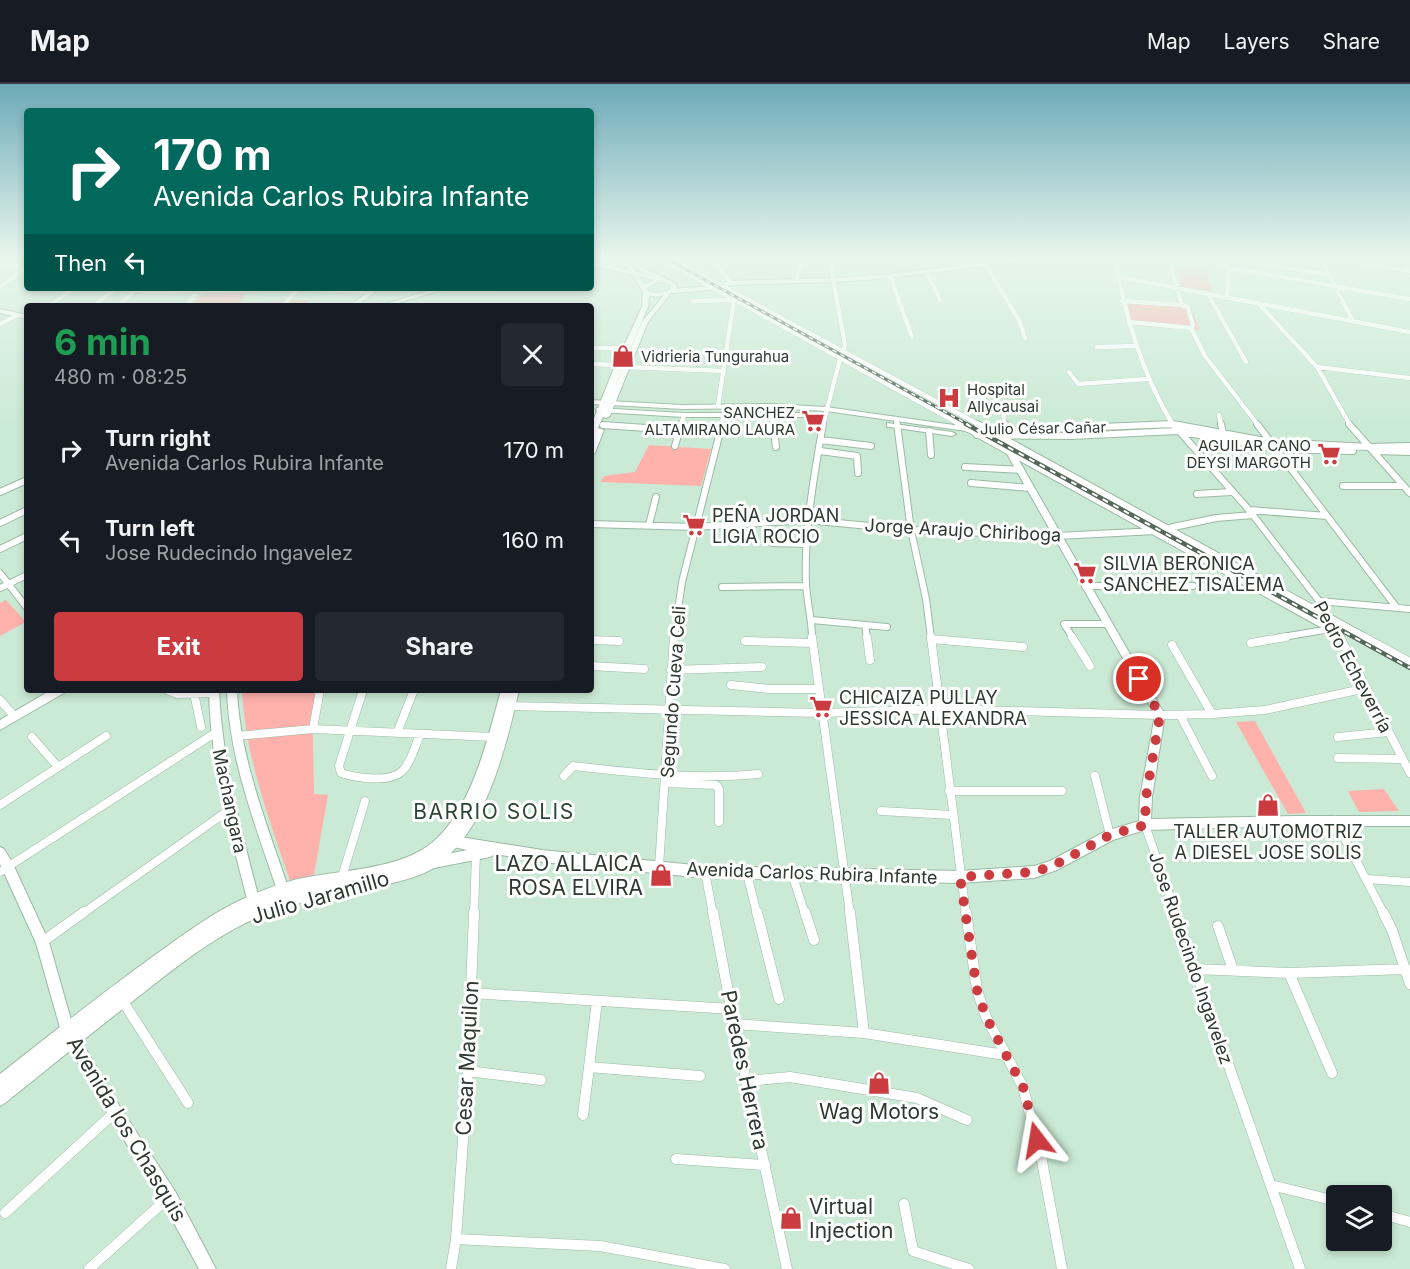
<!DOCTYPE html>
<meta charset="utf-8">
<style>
body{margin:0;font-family:Inter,sans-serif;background:#242831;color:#f1f3f6;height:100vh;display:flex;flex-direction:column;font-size:22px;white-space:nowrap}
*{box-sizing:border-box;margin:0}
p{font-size:20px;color:#9ea1a6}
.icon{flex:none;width:33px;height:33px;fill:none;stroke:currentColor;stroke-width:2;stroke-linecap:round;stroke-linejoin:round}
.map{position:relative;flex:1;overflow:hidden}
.sheet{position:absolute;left:24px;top:219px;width:570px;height:390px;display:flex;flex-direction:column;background:#171b24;border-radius:6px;box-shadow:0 3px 9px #0003}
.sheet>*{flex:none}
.guide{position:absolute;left:24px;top:24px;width:570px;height:183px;border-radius:6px;box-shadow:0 3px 9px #0003;background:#00695c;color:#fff;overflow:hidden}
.controls{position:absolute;left:1326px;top:1101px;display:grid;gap:12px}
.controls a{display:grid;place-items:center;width:66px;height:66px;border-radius:6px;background:#171b24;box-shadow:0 3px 9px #0003;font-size:30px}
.pin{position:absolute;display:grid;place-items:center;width:51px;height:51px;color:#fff;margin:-26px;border:3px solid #fff;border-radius:50%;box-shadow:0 2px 6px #0007}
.me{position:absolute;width:66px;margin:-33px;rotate:346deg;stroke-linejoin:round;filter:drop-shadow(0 0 4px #0008)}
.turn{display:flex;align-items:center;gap:21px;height:126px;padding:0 30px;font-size:27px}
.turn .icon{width:78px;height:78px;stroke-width:2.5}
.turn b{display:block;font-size:42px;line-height:51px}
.then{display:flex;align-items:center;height:57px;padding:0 30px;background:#0003;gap:12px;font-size:22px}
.round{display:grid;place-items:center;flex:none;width:63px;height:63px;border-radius:6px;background:#242831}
.headline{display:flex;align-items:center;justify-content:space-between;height:102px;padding:0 30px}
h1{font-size:36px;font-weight:700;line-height:45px;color:#1e9e55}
.button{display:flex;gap:12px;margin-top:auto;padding:12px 30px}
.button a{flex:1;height:69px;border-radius:6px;background:#cb3c40;color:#fff;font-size:24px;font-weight:700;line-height:69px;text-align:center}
.button a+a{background:#242831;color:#f1f3f6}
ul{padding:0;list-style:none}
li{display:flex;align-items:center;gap:18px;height:90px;padding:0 30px}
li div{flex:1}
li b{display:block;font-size:22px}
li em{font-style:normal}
header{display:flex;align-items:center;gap:36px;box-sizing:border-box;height:84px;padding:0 30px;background:#171b24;border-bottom:2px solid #363941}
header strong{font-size:28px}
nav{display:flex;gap:33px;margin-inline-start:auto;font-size:21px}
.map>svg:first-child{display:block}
</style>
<header>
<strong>Map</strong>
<nav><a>Map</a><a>Layers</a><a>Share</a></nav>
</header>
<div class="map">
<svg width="1410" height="1185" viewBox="0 0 1410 1185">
<rect width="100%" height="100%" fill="#cbead5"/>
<path fill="#ffb1ac" d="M 1177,182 L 1207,187 L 1212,209 L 1182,204 Z
M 246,208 L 241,219 L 309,216 L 306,221 L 302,222 L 193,220 L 203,209 Z
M 1126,218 L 1191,224 L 1200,246 L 1132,240 Z
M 649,361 L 711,365 L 701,402 L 600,398 L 604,392 L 635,388 Z
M 6,516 L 26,538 L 0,552 L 0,519 Z
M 242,606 L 317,606 L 313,651 L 314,710 L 328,711 L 314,791 L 290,797 C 269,734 245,672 242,606 Z
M 1255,637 L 1306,729 L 1288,730 L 1236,638 Z
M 1384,705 L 1399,727 L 1359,728 L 1348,707 Z"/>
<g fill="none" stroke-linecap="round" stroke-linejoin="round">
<g stroke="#9bbaa5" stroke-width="5">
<path id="street-far3" d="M 661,175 L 961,341
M 672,175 L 980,341
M 713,175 L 731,199
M 835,175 L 832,189 L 845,261 L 843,268
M 982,175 L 1019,236 L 1025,254
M 1115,175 C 1126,234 1142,290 1173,341
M 1169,175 L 1182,221 L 1188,224 L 1193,242 L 1191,244 L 1205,272 L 1258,341
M 1215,175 L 1229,184 L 1410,215
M 1235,175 L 1329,191
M 1321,175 L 1353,237
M 1335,175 L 1410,187
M 1403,175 L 1410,186
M 0,177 L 26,186
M 927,188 L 940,216
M 890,192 L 912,253
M 1118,193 L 1410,248
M 796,197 L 802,175
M 0,203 L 27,182
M 109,204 L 150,208 L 296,205 L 372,208
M 1208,210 L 1246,278
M 1227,214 L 1229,184
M 693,217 L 732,216
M 1122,217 L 1182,221
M 1259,220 L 1317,283 L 1350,341
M 49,222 L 74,204
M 94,222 L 114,205
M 118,222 L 134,207
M 186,222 L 199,206
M 283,222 L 299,204
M 1129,238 L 1191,244
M 0,240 L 18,231
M 1097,263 L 1137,262
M 591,264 L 626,264
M 591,280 L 619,281
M 627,283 L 724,287
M 1317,283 L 1410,294
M 1069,288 L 1078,300 L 1147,295
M 718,322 L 734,216
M 771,329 L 773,341
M 1219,331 L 1221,341
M 896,335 L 897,341
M 603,341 L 605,341
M 681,341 L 684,331
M 721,341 L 724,330
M 823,341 L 840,275
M 1005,341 L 1001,320 L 1021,318
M 1153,341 L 1179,341"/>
</g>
<g stroke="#9bbaa5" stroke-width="8">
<path id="street-far2" d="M 773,340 L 776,363
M 897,340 L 911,446 L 926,515 L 931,554
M 958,340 L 968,345 L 1006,347 L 1173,340 L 1271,358 L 1369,363 L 1410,362
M 977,340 L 1367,554
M 1005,340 L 1006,347
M 1173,340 L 1249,426 L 1319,517 L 1341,554
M 1221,340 L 1223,349
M 1257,340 L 1397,524
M 1349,340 L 1410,409
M 603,341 L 646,344
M 929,347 L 931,371
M 977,351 L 1071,352 L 1177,347 L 1276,365 L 1353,367
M 821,356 L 871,362
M 675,362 L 681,340
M 820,367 L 857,372 L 858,389
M 1377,367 L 1410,368
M 1010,368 L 1337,549
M 965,383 L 1021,386
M 971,399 L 1030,404
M 1343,402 L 1403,402
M 0,408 L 27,396
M 1197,410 L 1231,408
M 1249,426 L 1327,432
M 0,439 L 27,426
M 591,440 L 695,443 L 807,436 L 911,446 L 1058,452 L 1155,447 L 1216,434 L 1253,431
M 649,441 L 656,413
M 772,459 L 806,460
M 0,465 L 27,452
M 0,489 L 27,524
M 1085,502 L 1193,502
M 722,503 L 806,502
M 0,504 L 27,491
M 1319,517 L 1410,525
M 812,536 L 887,543
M 865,541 L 867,554
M 674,554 L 682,498 L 722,340
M 812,554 C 812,536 807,518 806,500 C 804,445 814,393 823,340
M 1073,554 L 1064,540 L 1107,540
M 1277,554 L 1330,545"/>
</g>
<g stroke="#9bbaa5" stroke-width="9">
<path id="street-far1" d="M 812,553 L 850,830
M 867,553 L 870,576
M 931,553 L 966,830
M 1072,553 L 1090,582
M 1340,553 L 1410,689
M 1364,553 L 1410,578
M 931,555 L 1023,563
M 591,556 L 619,557
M 745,557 L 812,559
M 1251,559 L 1286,553
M 1172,561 L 1212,630
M 591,582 L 644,585
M 671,586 L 762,583
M 731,601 L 770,605 L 818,605
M 167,606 L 177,610 L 214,609
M 363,606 L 339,682 L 341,689 C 356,694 393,700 404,685 C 412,676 415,662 420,651
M 194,609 L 201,643
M 0,616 L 14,632
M 508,622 L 823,629 L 940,625 L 1160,631 L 1212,630 L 1265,626 L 1367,604
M 1180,631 L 1212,692
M 313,645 L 320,606
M 397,649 L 414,606
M 236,652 L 313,645 L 493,653
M 32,653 L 58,683
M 1338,653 L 1388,648
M 1338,674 L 1402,675
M 564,692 L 573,682 C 635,689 695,696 758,690
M 1095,692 L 1110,751
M 666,699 L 716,701 L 719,705 L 719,738
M 949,707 L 1062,707
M 0,721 L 106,652
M 881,727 L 952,731
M 1335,736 L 1384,830
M 1145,741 L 1176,830
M 659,783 L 674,553
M 0,788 L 215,649
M 705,788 L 713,830
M 747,790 L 757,830
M 792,790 L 805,830
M 342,793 L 365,717
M 1367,795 L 1410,798
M 82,830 L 229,726
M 474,830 L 476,769"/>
</g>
<g stroke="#9bbaa5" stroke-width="11">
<path id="street" d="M 713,828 L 734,940 L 787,1185
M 757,828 L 779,915
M 805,828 L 814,856
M 850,828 L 864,949
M 966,828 L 977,906 L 986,933 L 1023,1003 L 1042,1077 L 1062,1185
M 1175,828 L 1300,1185
M 1383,828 L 1392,846 L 1410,900
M 1218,842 L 1233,886
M 42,858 L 84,828
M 1195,885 L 1289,889 L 1406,885
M 1289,889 L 1332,989
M 471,909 L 732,925
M 122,916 L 188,1019
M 597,917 L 589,983 L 700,992
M 734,940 L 864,949 L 1005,971
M 468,987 L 541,996
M 746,997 L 790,993 L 917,1014 L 967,1036
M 583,1031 L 589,983
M 676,1075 L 765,1081
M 1271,1101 L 1336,1117
M 904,1120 L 913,1167 L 969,1185
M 5,1129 L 115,1028
M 1382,1130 L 1410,1138
M 456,1155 L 600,1162 L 725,1185
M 89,1185 L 169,1113
M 451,1185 L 456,1155 L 468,987 L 474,828"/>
</g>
<g stroke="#9bbaa5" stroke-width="2">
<path id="secondary" d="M 1015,175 L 1037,175 L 890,194 L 835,198 L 731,201 L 710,206 L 672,209 L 669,207 L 672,205 L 710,202 L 731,197 L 835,194 L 890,190 Z
M 591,177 L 657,193 L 658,194 L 655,196 L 591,181 Z
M 373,204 L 380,204 L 357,222 L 350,222 Z
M 438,204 L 448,204 L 388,222 L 378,222 Z
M 0,225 L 27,231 L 27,235 L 0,229 Z
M 591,316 L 683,321 L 770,320 L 826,323 L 968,343 L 1014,368 L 1165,631 L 1152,713 L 1151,735 L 1295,732 L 1410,732 L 1410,742 L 1295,742 L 1145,746 L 1113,756 L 1057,786 L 1034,794 L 960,799 L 705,794 L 542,778 L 495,770 L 490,773 L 429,785 L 425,783 L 423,779 L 425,775 L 467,766 L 444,761 L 442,757 L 444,753 L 448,751 L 542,766 L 705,782 L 960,787 L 1034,782 L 1050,777 L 1106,747 L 1139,737 L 1140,713 L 1155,631 L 1007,370 L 966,347 L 826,327 L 770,324 L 683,325 L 591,320 Z
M 597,324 L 684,329 L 803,329 L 807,331 L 803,333 L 684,333 L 600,328 L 596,326 Z
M 887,339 L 952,348 L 956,350 L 952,352 L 890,343 L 887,343 Z
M 51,606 L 65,606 L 64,609 L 0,646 L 0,636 Z
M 209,606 L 219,606 C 222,681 243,751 261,823 L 260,827 L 255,829 L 250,827 L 249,823 C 231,751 210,681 209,606 Z
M 227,606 L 237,606 C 240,677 269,745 291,812 L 290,816 L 285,818 L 280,816 L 279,812 C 257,745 229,677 227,606 Z
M 0,763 L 4,765 L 12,778 L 49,858 L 73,943 L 120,1023 L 175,1107 L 216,1185 L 199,1185 L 163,1119 L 110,1033 L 62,951 L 36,859 L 0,780 Z"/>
</g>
<g stroke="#9bbaa5" stroke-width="2">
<path id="primary" d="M 622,175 L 634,175 L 639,182 L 673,198 L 677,202 L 674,208 L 671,209 L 648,238 L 610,332 L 606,334 L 603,333 L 598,344 L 604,346 L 595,369 L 591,371 L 591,359 L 593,354 L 591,354 L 591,342 L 615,281 L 642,223 L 643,208 ZM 631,180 L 635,184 L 656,195 L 644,200 ZM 659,198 L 665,199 L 671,202 L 669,206 L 656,209 L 648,207 L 647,204 ZM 649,211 L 656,213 L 664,211 L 642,238 L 610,313 L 648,223 Z
M 501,606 L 519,606 C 506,663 487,743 439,780 C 427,790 411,794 397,798 C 343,811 286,816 236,844 C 199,864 166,891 133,917 C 90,950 48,985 5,1019 L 0,1022 L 0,990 C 51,950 102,909 155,871 C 183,851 212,829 243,815 C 263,806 282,798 303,794 C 343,786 401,785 433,758 C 472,724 488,654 501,606 Z"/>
</g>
<use href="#street-far3" stroke="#fff" stroke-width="4.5"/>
<use href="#street-far2" stroke="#fff" stroke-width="6"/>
<use href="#street-far1" stroke="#fff" stroke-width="8"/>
<use href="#street" stroke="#fff" stroke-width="10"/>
<use href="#secondary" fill="#fff" fill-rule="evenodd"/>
<use href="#primary" fill="#fff" fill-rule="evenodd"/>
<g stroke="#55665a" stroke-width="3">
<path id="rail-far1" d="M 667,175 L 969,341"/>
</g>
<g stroke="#55665a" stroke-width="4.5">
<path id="rail" d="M 966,340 L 1410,584"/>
</g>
<use href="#rail-far1" stroke="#fff" stroke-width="1.5" stroke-dasharray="4.5" stroke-linecap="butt"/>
<use href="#rail" stroke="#fff" stroke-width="2" stroke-dasharray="6" stroke-linecap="butt"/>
</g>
<linearGradient id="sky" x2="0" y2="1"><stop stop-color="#6daab9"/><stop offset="0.51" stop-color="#e8f6ec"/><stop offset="1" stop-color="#e8f6ec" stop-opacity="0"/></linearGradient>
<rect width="1410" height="341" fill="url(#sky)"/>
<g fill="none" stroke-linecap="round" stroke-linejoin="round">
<path stroke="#cb3c40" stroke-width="10" stroke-dasharray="0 18" d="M 1037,1056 L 1023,1003 L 986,933 L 977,906 L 960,793 L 1034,788 L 1053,782 L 1110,751 L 1145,741 L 1146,713 L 1160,631 L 1139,595"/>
</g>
<defs>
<g id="shop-bare" transform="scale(1.8)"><path d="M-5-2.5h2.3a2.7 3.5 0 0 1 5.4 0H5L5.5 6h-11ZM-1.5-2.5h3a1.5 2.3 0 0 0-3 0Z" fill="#cb3c40" stroke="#fff" stroke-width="2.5" paint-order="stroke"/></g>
<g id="hospital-bare" transform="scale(1.8)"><path d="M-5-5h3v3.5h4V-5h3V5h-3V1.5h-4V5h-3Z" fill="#cb3c40" stroke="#fff" stroke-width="2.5" paint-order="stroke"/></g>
<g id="supermarket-bare" transform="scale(1.8)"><path d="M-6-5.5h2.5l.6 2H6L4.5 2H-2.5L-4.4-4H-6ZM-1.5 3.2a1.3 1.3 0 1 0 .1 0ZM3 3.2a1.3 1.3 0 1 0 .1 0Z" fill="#cb3c40" stroke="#fff" stroke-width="2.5" paint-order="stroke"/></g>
</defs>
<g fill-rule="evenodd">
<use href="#shop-bare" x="623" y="272"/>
<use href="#hospital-bare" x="949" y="314"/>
<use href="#supermarket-bare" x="813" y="337"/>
<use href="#supermarket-bare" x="1329" y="370"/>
<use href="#supermarket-bare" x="694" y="441"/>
<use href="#supermarket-bare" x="1085" y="489"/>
<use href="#supermarket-bare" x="821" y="623"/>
<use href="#shop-bare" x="1268" y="721"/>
<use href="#shop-bare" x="661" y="791"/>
<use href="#shop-bare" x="879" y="999"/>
<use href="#shop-bare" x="791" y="1134"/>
</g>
<g text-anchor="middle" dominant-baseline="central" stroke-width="6" stroke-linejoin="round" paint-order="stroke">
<g font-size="15" fill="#2d3931" stroke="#fff" text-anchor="start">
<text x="641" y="272">Vidrieria Tungurahua</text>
<text x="967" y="305">Hospital<tspan x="967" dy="17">Allycausai</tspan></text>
<text x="795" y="328" text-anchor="end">SANCHEZ<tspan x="795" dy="17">ALTAMIRANO LAURA</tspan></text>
<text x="1311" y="361" text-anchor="end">AGUILAR CANO<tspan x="1311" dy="17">DEYSI MARGOTH</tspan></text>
</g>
<g font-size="15" fill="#2d3931" stroke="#fff">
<text transform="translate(1043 344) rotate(-1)">Julio César Cañar</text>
</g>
<g font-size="18" fill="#2d3931" stroke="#fff" text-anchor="start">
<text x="712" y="431">PEÑA JORDAN<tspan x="712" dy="21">LIGIA ROCIO</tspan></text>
<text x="1103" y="479">SILVIA BERONICA<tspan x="1103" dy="21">SANCHEZ TISALEMA</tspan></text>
<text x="839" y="613">CHICAIZA PULLAY<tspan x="839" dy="21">JESSICA ALEXANDRA</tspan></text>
<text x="1268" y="747" text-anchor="middle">TALLER AUTOMOTRIZ<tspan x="1268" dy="21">A DIESEL JOSE SOLIS</tspan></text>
</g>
<g font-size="18" fill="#2d3931" stroke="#fff">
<text transform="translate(963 446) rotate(3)">Jorge Araujo Chiriboga</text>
<text transform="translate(1353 583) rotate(62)">Pedro Echeverría</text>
<text transform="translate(673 608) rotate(-86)">Segundo Cueva Celi</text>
<text transform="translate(230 717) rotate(78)">Machangara</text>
<text transform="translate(812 789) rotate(2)">Avenida Carlos Rubira Infante</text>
<text transform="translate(1191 874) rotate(71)">Jose Rudecindo Ingavelez</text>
</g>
<g font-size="21" letter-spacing="1.5" fill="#2c4736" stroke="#fff">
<text x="494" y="727">BARRIO SOLIS</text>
</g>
<g font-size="21" fill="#2d3931" stroke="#fff" text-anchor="end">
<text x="643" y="779">LAZO ALLAICA<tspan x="643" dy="24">ROSA ELVIRA</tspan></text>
<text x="879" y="1027" text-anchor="middle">Wag Motors</text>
<text x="809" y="1122" text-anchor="start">Virtual<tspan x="809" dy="24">Injection</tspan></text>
</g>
<g font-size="21" fill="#2d3931" stroke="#fff">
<text transform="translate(320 813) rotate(-16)">Julio Jaramillo</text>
<text transform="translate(467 974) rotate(-87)">Cesar Maquilon</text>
<text transform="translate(745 986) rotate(78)">Paredes Herrera</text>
<text transform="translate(127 1045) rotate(59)">Avenida los Chasquis</text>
</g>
</g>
</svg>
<div class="controls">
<a><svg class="icon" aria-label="layers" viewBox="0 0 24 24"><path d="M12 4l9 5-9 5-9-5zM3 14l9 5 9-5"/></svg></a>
</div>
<div class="pin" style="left:1139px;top:595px;background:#d93025"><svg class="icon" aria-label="arrive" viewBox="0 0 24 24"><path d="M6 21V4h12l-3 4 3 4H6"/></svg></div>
<svg class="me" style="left:1037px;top:1056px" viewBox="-20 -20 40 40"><path d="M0-17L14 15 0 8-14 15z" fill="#cb3c40" stroke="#fff" stroke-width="4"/></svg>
<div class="guide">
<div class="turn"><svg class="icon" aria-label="right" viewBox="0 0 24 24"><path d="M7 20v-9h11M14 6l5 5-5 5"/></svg><div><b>170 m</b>Avenida Carlos Rubira Infante</div></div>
<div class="then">Then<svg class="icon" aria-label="left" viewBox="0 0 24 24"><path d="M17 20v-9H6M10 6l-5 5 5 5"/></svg></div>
</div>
<section class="sheet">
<div class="headline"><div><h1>6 min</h1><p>480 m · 08:25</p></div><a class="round"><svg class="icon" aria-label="close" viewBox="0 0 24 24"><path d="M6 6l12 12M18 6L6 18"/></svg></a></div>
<ul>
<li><svg class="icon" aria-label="right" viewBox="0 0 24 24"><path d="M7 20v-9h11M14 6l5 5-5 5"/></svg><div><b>Turn right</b><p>Avenida Carlos Rubira Infante</p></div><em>170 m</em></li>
<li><svg class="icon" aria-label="left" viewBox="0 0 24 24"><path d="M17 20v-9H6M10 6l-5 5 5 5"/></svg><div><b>Turn left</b><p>Jose Rudecindo Ingavelez</p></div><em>160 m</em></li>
</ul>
<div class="button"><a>Exit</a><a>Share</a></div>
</section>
</div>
